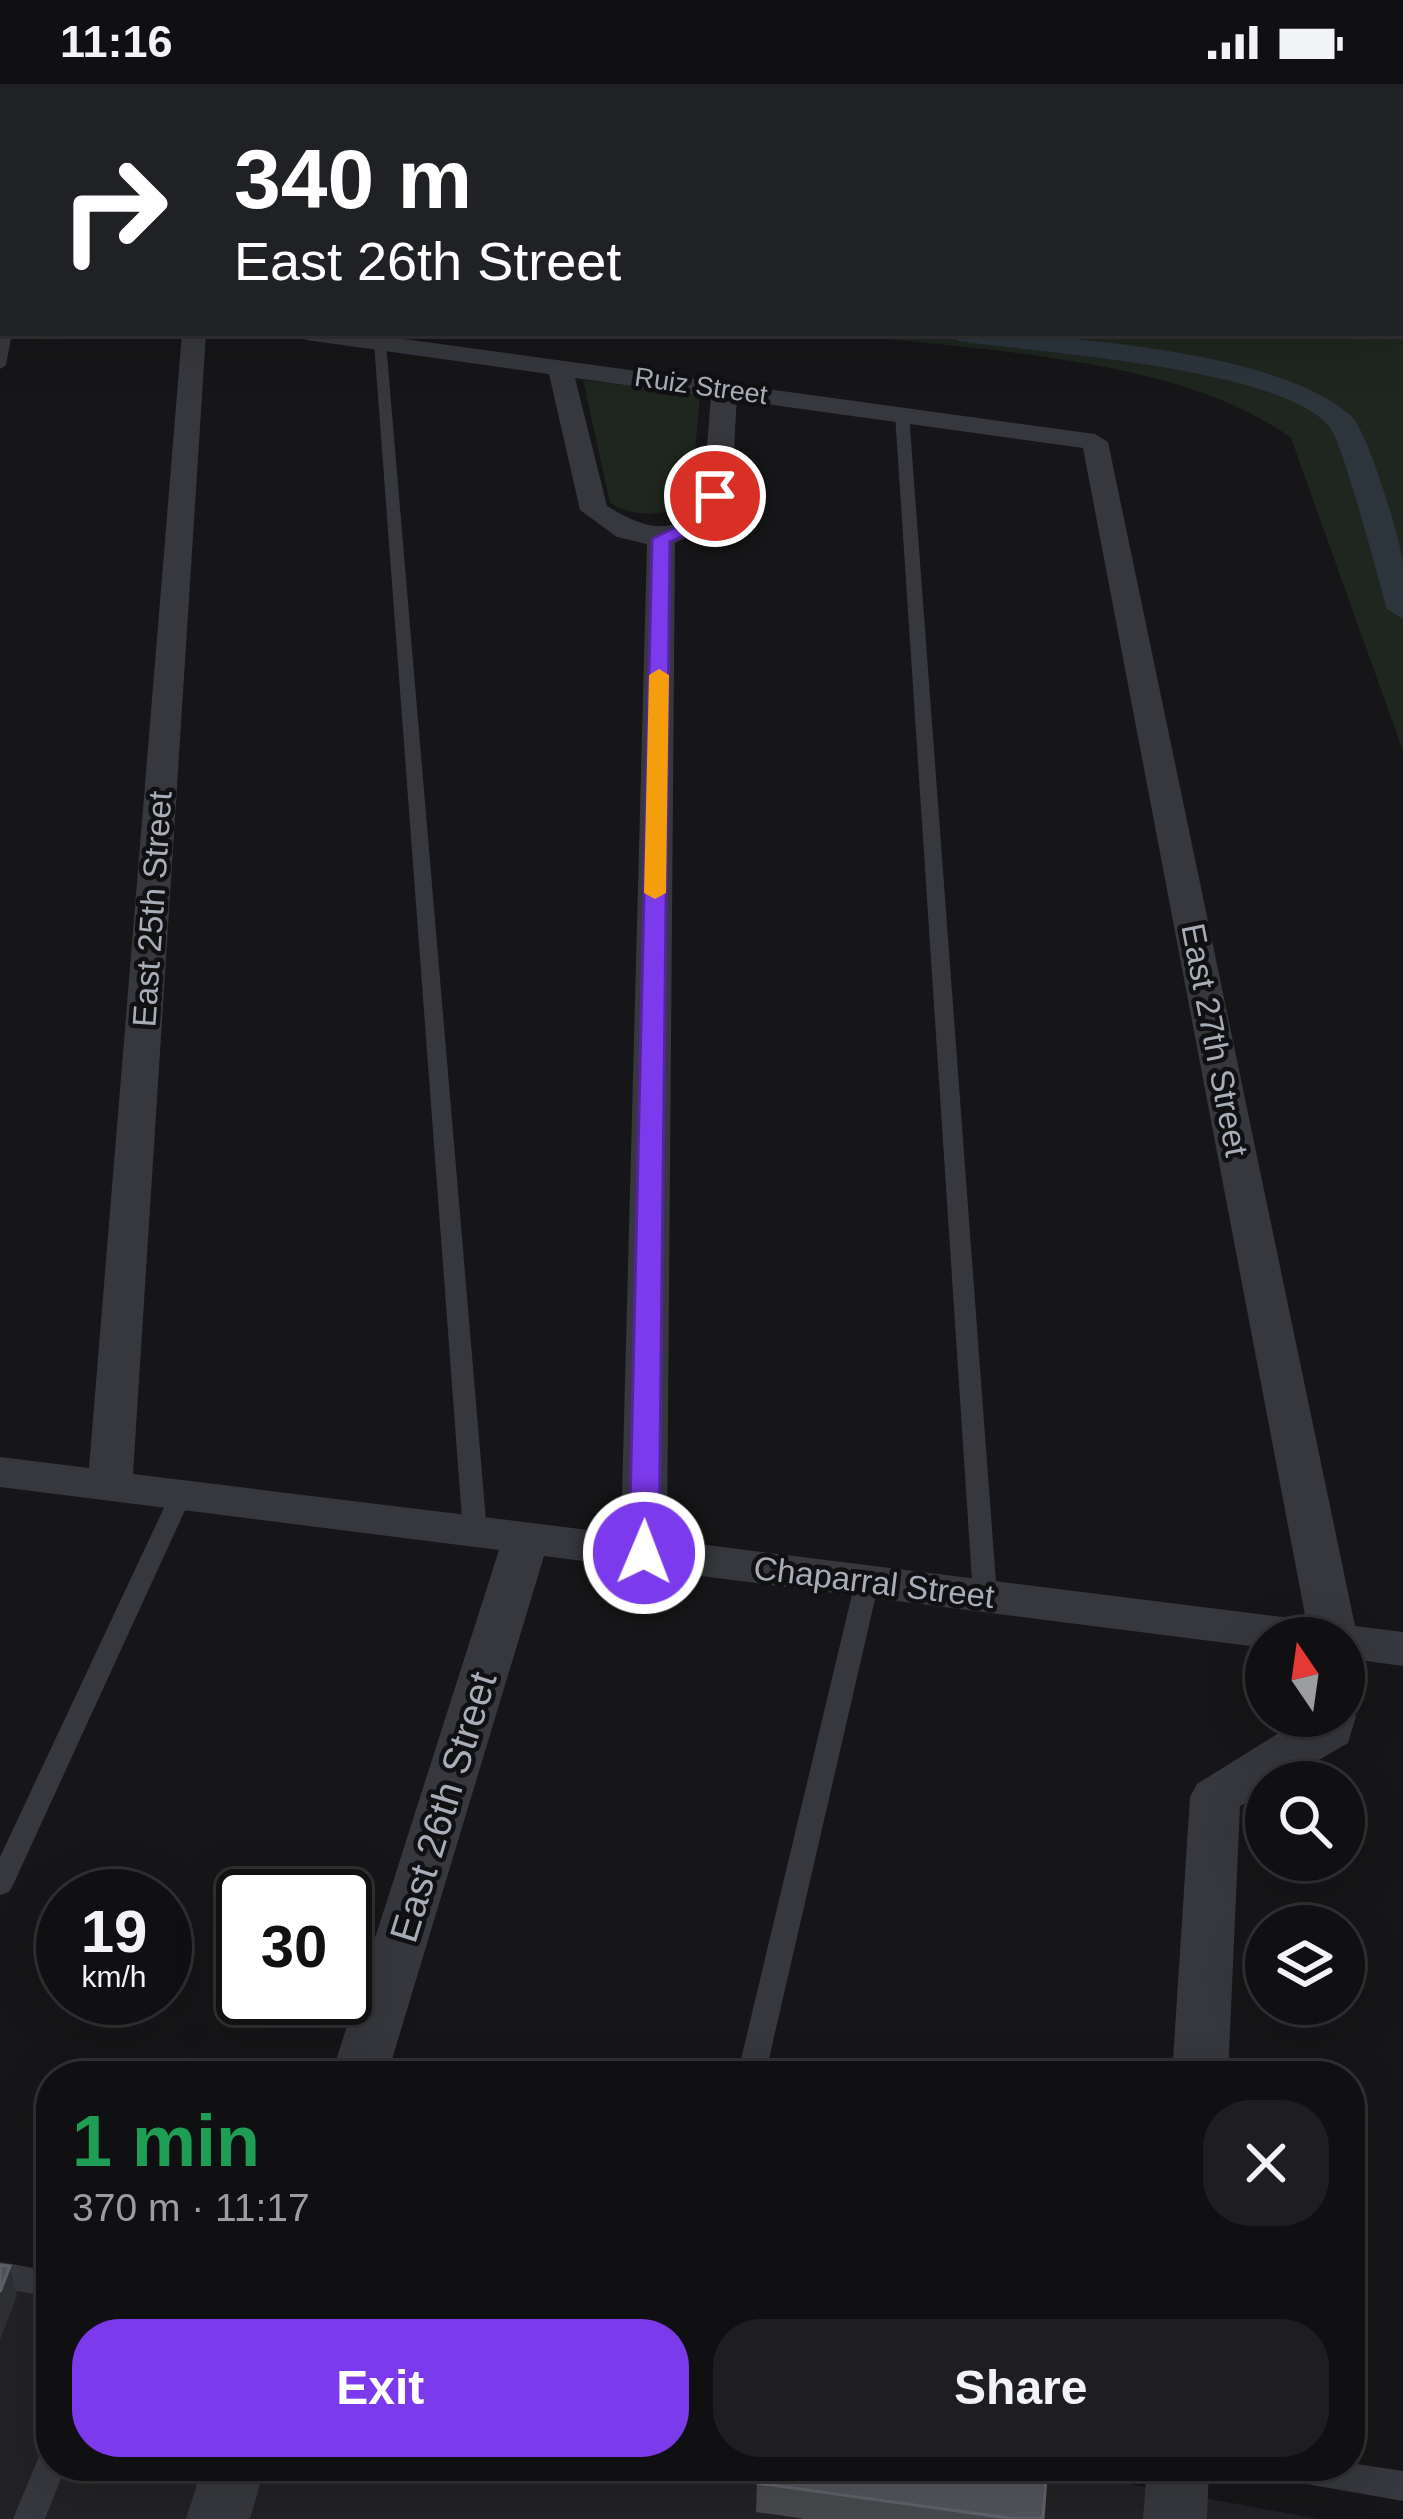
<!DOCTYPE html>
<meta charset="utf-8">
<style>
body{margin:0;font-family:Helvetica,sans-serif;background:#1e1e20;color:#f1f3f6;height:100vh;display:flex;flex-direction:column;font-size:45px;white-space:nowrap}
*{box-sizing:border-box;margin:0}
p{font-size:39px;color:#9c9d9f}
.icon{flex:none;width:66px;height:66px;fill:none;stroke:currentColor;stroke-width:2;stroke-linecap:round;stroke-linejoin:round}
.map{position:relative;flex:1;overflow:hidden}
.sheet{position:absolute;left:36px;top:1977px;width:1329px;height:420px;display:flex;flex-direction:column;background:#101012;border-radius:48px;box-shadow:0 12px 48px #0002,0 0 0 3px #303032}
.sheet>*{flex:none}
.top-card{position:absolute;left:0px;top:0px;width:1404px;height:252px;box-shadow:0 12px 48px #0002,0 0 0 3px #303032;background:#202124;color:#fff;overflow:hidden}
.needle{width:78px;rotate:347deg}
.buttons{position:absolute;left:1245px;top:1533px;display:grid;gap:24px}
.buttons a{display:grid;place-items:center;width:120px;height:120px;border-radius:50%;background:#101012;box-shadow:0 12px 48px #0002,0 0 0 3px #303032;font-size:60px}
.speed{position:absolute;left:36px;top:1785px;display:flex;gap:24px;font-size:60px;font-weight:700;text-align:center}
.speed>*{display:grid;place-content:center;width:156px;height:156px;border-radius:50%;background:#101012;box-shadow:0 12px 48px #0002,0 0 0 3px #303032;line-height:1}
.speed small{font-size:30px;font-weight:400}
.speed .limit{border:6px solid #111;border-radius:18px;background:#fff;color:#111}
.pin{position:absolute;display:grid;place-items:center;width:102px;height:102px;color:#fff;margin:-51px;border:6px solid #fff;border-radius:50%;box-shadow:0 3px 12px #0007}
.me{position:absolute;width:132px;margin:-66px;rotate:1deg;stroke-linejoin:round;filter:drop-shadow(0 0 9px #0008)}
.turn{display:flex;align-items:center;gap:42px;height:252px;padding:0 36px;font-size:54px}
.turn .icon{width:156px;height:156px;stroke-width:2.5}
.turn b{display:block;font-size:84px;line-height:102px}
.round{display:grid;place-items:center;flex:none;width:126px;height:126px;border-radius:48px;background:#1e1e20}
.headline{display:flex;align-items:center;justify-content:space-between;height:204px;padding:0 36px}
h1{font-size:72px;font-weight:800;line-height:90px;color:#1e9e55}
.primary-button{display:flex;gap:24px;margin-top:auto;padding:24px 36px}
.primary-button a{flex:1;height:138px;border-radius:48px;background:#7c3aed;color:#fff;font-size:48px;font-weight:800;line-height:138px;text-align:center}
.primary-button a+a{background:#1e1e20;color:#f1f3f6}
.status{display:flex;justify-content:space-between;align-items:center;height:84px;padding:0 60px;background:#101012;direction:ltr}
.status svg{height:33px;fill:currentColor}
.map>svg:first-child{display:block}
</style>
<div class="status"><b>11:16</b><svg viewBox="0 0 49 12"><path d="M0 12V9h3v3zM5 12V6h3v6zM10 12V3h3v9zM15 12V0h3v12zM26 1h20v11H26zM47 4h2v5h-2z"/></svg></div>
<div class="map">
<svg width="1403" height="2435" viewBox="0 0 1403 2435">
<rect width="100%" height="100%" fill="#161618"/>
<path fill="#222225" d="M 0,2191 L 51,2200 L 51,2382 L 1032,2382 L 1318,2435 L 0,2435 Z"/>
<path fill="#1e261f" d="M 0,0 L 1403,0 L 1403,667 L 1291,354 C 1178,271 979,268 842,249 L 1401,249 L 1401,3 L 3,3 L 3,133 Z
M 583,296 L 700,310 L 691,417 C 666,433 635,434 610,419 Z"/>
<g fill="none" stroke-linecap="round" stroke-linejoin="round">
<path fill="#2c353c" fill-rule="evenodd" d="M 210,0 L 259,0 L 208,3 Z
M 3,18 L 3,32 L 0,33 L 0,19 Z
M 0,107 L 3,107 L 3,121 L 0,121 Z
M 946,249 C 1044,249 1281,265 1352,333 C 1367,347 1401,456 1403,480 C 1403,497 1403,517 1403,535 L 1387,525 C 1378,494 1343,359 1329,342 C 1278,283 1041,269 959,257 Z"/>
<path fill="#37383d" fill-rule="evenodd" d="M 3,246 L 3,249 L 12,249 L 6,281 L 0,285 L 0,249 Z
M 380,255 L 386,259 L 487,1448 L 483,1454 L 467,1454 L 463,1448 L 374,259 Z
M 902,326 L 909,330 L 997,1512 L 993,1518 L 977,1518 L 973,1512 L 895,330 Z
M 181,1403 L 192,1411 L 13,1801 L 9,1808 L 0,1811 L 0,1773 L 170,1411 Z
M 867,1490 L 875,1492 L 879,1498 L 765,1992 L 737,1992 L 855,1498 L 859,1492 Z
M 0,2178 L 51,2187 L 51,2213 L 0,2204 Z
M 51,2366 L 51,2382 L 66,2382 L 45,2435 L 13,2435 L 40,2370 Z
M 1350,2379 L 1403,2387 L 1403,2417 L 1284,2396 L 1273,2392 L 1268,2382 L 1350,2382 Z"/>
<path fill="#37383d" fill-rule="evenodd" d="M 182,249 L 206,249 L 133,1390 L 621,1450 L 647,460 L 617,453 L 580,426 L 549,290 L 306,256 L 294,249 L 360,249 L 1095,350 L 1108,358 L 1355,1542 L 1403,1548 L 1403,1582 L 1344,1574 L 1344,1554 L 1266,1554 L 1266,1564 L 544,1472 L 387,1992 L 331,1992 L 499,1466 L 0,1403 L 0,1373 L 89,1384 ZM 575,294 L 711,313 C 704,385 709,486 607,422 ZM 737,316 L 1083,364 L 1306,1536 L 667,1456 L 675,459 C 743,430 731,381 737,316 Z
M 1344,1618 L 1356,1632 L 1348,1659 L 1281,1698 L 1266,1698 L 1266,1707 L 1240,1722 L 1228,1992 L 1172,1992 L 1190,1713 L 1197,1700 L 1306,1632 L 1344,1632 Z
M 203,2382 L 265,2382 L 250,2435 L 186,2435 Z
M 1147,2382 L 1209,2382 L 1207,2435 L 1143,2435 Z"/>
</g>
<path fill="#47494d" d="M 757,2399 L 1043,2435 L 805,2435 L 756,2428 Z"/>
<path fill="#2f3033" d="M 10,2182 L 17,2212 L 0,2256 L 0,2208 Z"/>
<path fill="#525359" stroke="#5f6168" stroke-width="3" d="M 0,2181 L 10,2182 L 0,2208 Z
M 759,2382 L 1047,2382 L 1043,2435 L 1015,2435 L 757,2399 Z"/>
<path fill="#7c3aed" stroke="#51269a" stroke-width="3" d="M 709,408 L 724,412 L 704,443 L 670,458 L 659,1469 L 644,1479 L 629,1469 L 652,455 L 691,435 Z"/>
<path fill="#f59e0b" d="M 659,585 L 669,591 L 666,809 L 655,815 L 644,809 L 649,591 Z"/>
<g text-anchor="middle" dominant-baseline="central" stroke-width="9" stroke-linejoin="round" paint-order="stroke">
<g font-size="27" fill="#a8adb8" stroke="#111113">
<text transform="translate(701 302) rotate(8)">Ruiz Street</text>
</g>
<g font-size="33" fill="#a8adb8" stroke="#111113">
<text transform="translate(152 825) rotate(-86)">East 25th Street</text>
<text transform="translate(1215 956) rotate(79)">East 27th Street</text>
<text transform="translate(874 1498) rotate(7)">Chaparral Street</text>
</g>
<g font-size="39" fill="#a8adb8" stroke="#111113">
<text transform="translate(443 1723) rotate(-73)">East 26th Street</text>
</g>
</g>
</svg>
<div class="buttons">
<a><svg class="needle" viewBox="-14 -14 28 28"><path d="M0-13l5 13h-10z" fill="#e53935"/><path d="M0 13l5-13h-10z" fill="#9c9d9f"/></svg></a>
<a><svg class="icon" aria-label="search" viewBox="0 0 24 24"><circle cx="10" cy="10" r="6"/><path d="M15 15l6 6"/></svg></a>
<a><svg class="icon" aria-label="layers" viewBox="0 0 24 24"><path d="M12 4l9 5-9 5-9-5zM3 14l9 5 9-5"/></svg></a>
</div>
<div class="speed"><div>19<small>km/h</small></div><div class="limit">30</div></div>
<div class="pin" style="left:715px;top:412px;background:#d93025"><svg class="icon" aria-label="arrive" viewBox="0 0 24 24"><path d="M6 21V4h12l-3 4 3 4H6"/></svg></div>
<svg class="me" style="left:644px;top:1469px" viewBox="-20 -20 40 40"><circle r="17" fill="#7c3aed" stroke="#fff" stroke-width="3"/><path d="M0-11L8 9 0 5-8 9z" fill="#fff"/></svg>
<div class="top-card">
<div class="turn"><svg class="icon" aria-label="right" viewBox="0 0 24 24"><path d="M7 20v-9h11M14 6l5 5-5 5"/></svg><div><b>340 m</b>East 26th Street</div></div>
</div>
<section class="sheet">
<div class="headline"><div><h1>1 min</h1><p>370 m · 11:17</p></div><a class="round"><svg class="icon" aria-label="close" viewBox="0 0 24 24"><path d="M6 6l12 12M18 6L6 18"/></svg></a></div>
<div class="primary-button"><a>Exit</a><a>Share</a></div>
</section>
</div>
